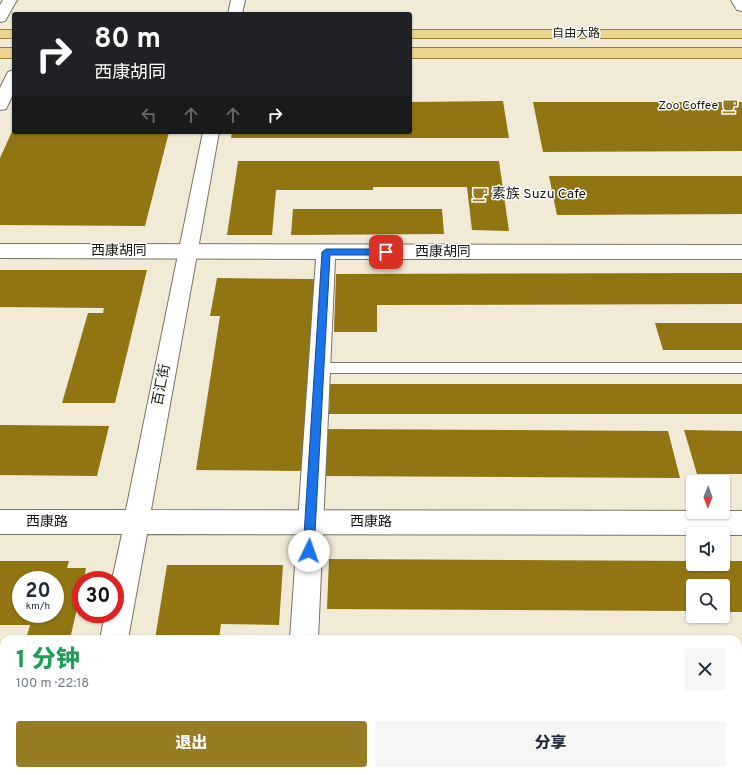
<!DOCTYPE html>
<html lang="zh">
<meta charset="utf-8">
<style>
body{margin:0;font-family:Overpass,"Noto Sans SC",sans-serif;background:#f6f6f7;color:#1f2937;height:100vh;display:flex;flex-direction:column;font-size:15px;white-space:nowrap}
*{box-sizing:border-box;margin:0}
p{font-size:13px;color:#747a83}
.icon{flex:none;width:22px;height:22px;fill:none;stroke:currentColor;stroke-width:2;stroke-linecap:round;stroke-linejoin:round}
.map{position:relative;flex:1;overflow:hidden}
.panel{position:absolute;left:0px;top:635px;width:742px;height:140px;display:flex;flex-direction:column;background:#fff;border-radius:12px 12px 0 0;box-shadow:0 1px 3px #0004}
.panel>*{flex:none}
.guide{position:absolute;left:12px;top:12px;width:400px;height:122px;border-radius:4px;box-shadow:0 1px 3px #0004;background:#202124;color:#fff;overflow:hidden}
.needle{width:26px;rotate:181deg}
.controls{position:absolute;left:686px;top:475px;display:grid;gap:8px}
.controls a{display:grid;place-items:center;width:44px;height:44px;border-radius:4px;background:#fff;box-shadow:0 1px 3px #0004;font-size:20px}
.speed{position:absolute;left:12px;top:571px;display:flex;gap:8px;font-size:20px;font-weight:700;text-align:center}
.speed>*{display:grid;place-content:center;width:52px;height:52px;border-radius:50%;background:#fff;box-shadow:0 1px 3px #0004;line-height:1}
.speed small{font-size:10px;font-weight:400}
.speed .limit{border:6px solid #d22;background:#fff;color:#111}
.pin{position:absolute;display:grid;place-items:center;width:34px;height:34px;color:#fff;margin:-17px;border-radius:8px;box-shadow:0 2px 6px #0006}
.me{position:absolute;width:44px;margin:-22px;rotate:3deg;stroke-linejoin:round;filter:drop-shadow(0 0 3px #0008)}
.turn{display:flex;align-items:center;gap:14px;height:84px;padding:0 16px;font-size:18px}
.turn .icon{width:52px;height:52px;stroke-width:2.5}
.turn b{display:block;font-size:28px;line-height:34px}
.lanes{display:flex;align-items:center;height:38px;padding:0 16px;background:#0003;justify-content:center;gap:20px;direction:ltr}
.lanes .off{opacity:.35}
.round{display:grid;place-items:center;flex:none;width:42px;height:42px;border-radius:4px;background:#f6f6f7}
.head{display:flex;align-items:center;justify-content:space-between;height:68px;padding:0 16px}
h1{font-size:24px;font-weight:800;line-height:30px;color:#1e9e55}
.button{display:flex;gap:8px;margin-top:auto;padding:8px 16px}
.button a{flex:1;height:46px;border-radius:4px;background:#977c24;color:#fff;font-size:16px;font-weight:800;line-height:46px;text-align:center}
.button a+a{background:#f6f6f7;color:#1f2937}
.map>svg:first-child{display:block}
</style>
<div class="map">
<svg width="742" height="775" viewBox="0 0 742 775">
<rect width="100%" height="100%" fill="#f0ead7"/>
<path fill="#907512" fill-rule="evenodd" d="M 503,101 L 509,138 L 231,138 L 232,132 L 410,132 L 410,102 Z
M 533,102 L 742,102 L 742,151 L 543,152 Z
M 14,127 L 14,132 L 169,132 L 145,226 L 0,225 L 0,158 Z
M 238,161 L 499,161 L 509,231 L 472,230 L 467,187 L 373,187 L 373,190 L 276,190 L 272,235 L 227,235 Z
M 549,176 L 742,176 L 742,214 L 557,215 Z
M 293,209 L 442,209 L 444,234 L 291,235 Z
M 0,270 L 147,270 L 115,403 L 62,403 L 88,313 L 103,313 L 104,308 L 0,307 Z
M 742,273 L 742,304 L 377,305 L 377,332 L 334,332 L 336,274 Z
M 217,278 L 315,279 L 303,471 L 196,470 L 220,316 L 210,316 Z
M 655,323 L 742,323 L 742,350 L 663,350 Z
M 330,384 L 742,384 L 742,414 L 329,414 Z
M 0,425 L 109,426 L 97,476 L 0,475 Z
M 323,429 L 668,431 L 680,478 L 321,476 Z
M 684,430 L 742,431 L 742,474 L 697,474 Z
M 329,559 L 693,561 L 693,564 L 723,564 L 723,561 L 742,561 L 742,612 L 723,612 L 723,586 L 693,586 L 693,611 L 327,609 Z
M 0,561 L 69,561 L 67,568 L 86,568 L 84,580 L 81,580 L 81,591 L 70,639 L 26,639 L 30,625 L 0,625 ZM 21,580 L 55,580 L 55,614 L 21,614 Z
M 167,565 L 283,565 L 279,625 L 221,624 L 219,639 L 155,639 Z
M 4,690 L 4,746 L 0,744 L 0,696 Z
M 132,771 L 203,771 L 203,775 L 132,775 Z"/>
<g fill="none" stroke-linecap="round" stroke-linejoin="round">
<g stroke="#7a7464" stroke-width="2">
<path id="lane" d="M 319,363 L 742,363 L 742,373 L 319,373 L 314,372 L 313,368 L 314,364 Z"/>
</g>
<g stroke="#7a7464" stroke-width="2">
<path id="street" d="M 3,0 L 17,0 L 5,21 L 0,22 L 0,5 Z
M 231,0 L 245,0 L 242,14 L 228,14 Z
M 731,0 L 742,0 L 742,11 L 737,10 Z
M 0,244 L 742,245 L 742,259 L 335,259 L 318,639 L 290,639 L 316,259 L 0,258 Z
M 282,771 L 312,771 L 311,775 L 281,775 Z"/>
</g>
<g stroke="#7a7464" stroke-width="2">
<path id="secondary" d="M 14,70 L 14,92 L 6,109 L 0,110 L 0,88 L 8,72 Z
M 203,132 L 219,132 L 151,510 L 742,511 L 742,535 L 147,534 L 128,639 L 100,639 L 105,614 L 115,614 L 115,580 L 112,580 L 122,534 L 0,534 L 0,510 L 126,510 Z
M 74,771 L 104,771 L 103,775 L 73,775 Z"/>
</g>
<g stroke="#988032" stroke-width="2">
<path id="primary" d="M 0,30 L 14,30 L 14,38 L 0,38 Z
M 410,30 L 742,30 L 742,38 L 410,38 Z
M 0,48 L 14,48 L 14,58 L 0,58 Z
M 410,48 L 742,48 L 742,58 L 410,58 Z"/>
</g>
<use href="#lane" fill="#fff" fill-rule="evenodd"/>
<use href="#street" fill="#fff" fill-rule="evenodd"/>
<use href="#secondary" fill="#fff" fill-rule="evenodd"/>
<use href="#primary" fill="#ebd58f" fill-rule="evenodd"/>
</g>
<path fill="#1a73e8" stroke="#114b97" d="M 326,249 L 386,249 L 390,252 L 386,255 L 330,255 L 314,551 L 312,555 L 309,557 L 305,555 L 303,551 L 322,252 Z"/>
<defs>
<g id="cafe-bare" transform="scale(1.2)"><path d="M-5.5-4.5H6V0H3Q3 3.5 0 3.5H-2.5Q-5.5 3.5-5.5 0ZM3-3.2v2h1.7v-2ZM-6 4.5H4V6H-6Z" fill="#977c24" stroke="#fff" stroke-width="2.5" paint-order="stroke"/></g>
</defs>
<g fill-rule="evenodd">
<use href="#cafe-bare" x="730" y="106"/>
<use href="#cafe-bare" x="480" y="194"/>
</g>
<g text-anchor="middle" dominant-baseline="central" stroke-width="3" stroke-linejoin="round" paint-order="stroke">
<g font-size="12" fill="#18160f" stroke="#fff">
<text x="576" y="34">自由大路</text>
</g>
<g font-size="12" fill="#18160f" stroke="#fff" text-anchor="end">
<text x="718" y="106">Zoo Coffee</text>
</g>
<g font-size="14" fill="#18160f" stroke="#fff" text-anchor="start">
<text x="492" y="194">素族 Suzu Cafe</text>
</g>
<g font-size="14" fill="#18160f" stroke="#fff">
<text x="119" y="251">西康胡同</text>
<text x="443" y="252">西康胡同</text>
<text transform="translate(162 385) rotate(-79)">百汇街</text>
<text x="47" y="522">西康路</text>
<text x="371" y="522">西康路</text>
</g>
</g>
</svg>
<div class="controls">
<a><svg class="needle" viewBox="-14 -14 28 28"><path d="M0-13l5 13h-10z" fill="#e53935"/><path d="M0 13l5-13h-10z" fill="#747a83"/></svg></a>
<a><svg class="icon" aria-label="sound" viewBox="0 0 24 24"><path d="M4 9h4l5-4v14l-5-4H4zM17 9q2 3 0 6"/></svg></a>
<a><svg class="icon" aria-label="search" viewBox="0 0 24 24"><circle cx="10" cy="10" r="6"/><path d="M15 15l6 6"/></svg></a>
</div>
<div class="speed"><div>20<small>km/h</small></div><div class="limit">30</div></div>
<div class="pin" style="left:386px;top:252px;background:#d93025"><svg class="icon" aria-label="arrive" viewBox="0 0 24 24"><path d="M6 21V4h12l-3 4 3 4H6"/></svg></div>
<svg class="me" style="left:309px;top:551px" viewBox="-20 -20 40 40"><circle r="19" fill="#fff"/><path d="M0-13L10 11 0 6-10 11z" fill="#1a73e8"/></svg>
<div class="guide">
<div class="turn"><svg class="icon" aria-label="right" viewBox="0 0 24 24"><path d="M7 20v-9h11M14 6l5 5-5 5"/></svg><div><b>80 m</b>西康胡同</div></div>
<div class="lanes"><svg class="icon off" aria-label="left" viewBox="0 0 24 24"><path d="M17 20v-9H6M10 6l-5 5 5 5"/></svg><svg class="icon off" aria-label="ahead" viewBox="0 0 24 24"><path d="M12 20V5M6 11l6-6 6 6"/></svg><svg class="icon off" aria-label="ahead" viewBox="0 0 24 24"><path d="M12 20V5M6 11l6-6 6 6"/></svg><svg class="icon" aria-label="right" viewBox="0 0 24 24"><path d="M7 20v-9h11M14 6l5 5-5 5"/></svg></div>
</div>
<section class="panel">
<div class="head"><div><h1>1 分钟</h1><p>100 m · 22:18</p></div><a class="round"><svg class="icon" aria-label="close" viewBox="0 0 24 24"><path d="M6 6l12 12M18 6L6 18"/></svg></a></div>
<div class="button"><a>退出</a><a>分享</a></div>
</section>
</div>
